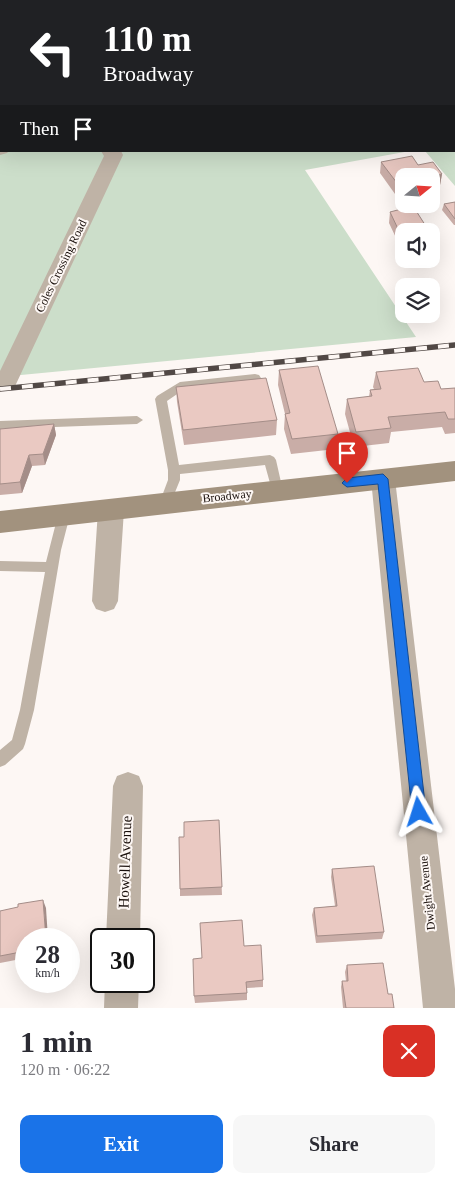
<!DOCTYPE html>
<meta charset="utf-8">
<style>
body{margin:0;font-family:Georgia,serif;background:#f7f7f7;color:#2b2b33;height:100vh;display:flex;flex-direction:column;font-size:19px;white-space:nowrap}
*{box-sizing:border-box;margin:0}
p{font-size:16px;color:#7c7c81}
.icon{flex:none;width:28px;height:28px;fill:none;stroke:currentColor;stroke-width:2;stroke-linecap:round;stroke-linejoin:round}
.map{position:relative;height:1008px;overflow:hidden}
.panel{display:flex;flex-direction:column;background:#fff;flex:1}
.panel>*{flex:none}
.guide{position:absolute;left:0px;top:0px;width:455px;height:152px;box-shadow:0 5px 20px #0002;background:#202124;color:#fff;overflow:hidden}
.needle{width:32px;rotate:72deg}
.fabs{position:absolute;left:395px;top:168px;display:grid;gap:10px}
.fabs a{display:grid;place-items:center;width:45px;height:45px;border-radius:10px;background:#fff;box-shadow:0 5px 20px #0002;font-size:25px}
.speed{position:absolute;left:15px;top:928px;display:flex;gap:10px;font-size:25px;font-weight:700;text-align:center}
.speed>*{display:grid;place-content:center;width:65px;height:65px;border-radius:50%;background:#fff;box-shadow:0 5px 20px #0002;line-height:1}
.speed small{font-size:12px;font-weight:400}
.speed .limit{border:2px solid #111;border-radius:8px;background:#fff;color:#111}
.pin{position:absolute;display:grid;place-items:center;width:42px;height:42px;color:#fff;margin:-51px -21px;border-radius:50% 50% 50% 0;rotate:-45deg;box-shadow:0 0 5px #0007}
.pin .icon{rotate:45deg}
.me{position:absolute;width:55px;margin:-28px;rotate:354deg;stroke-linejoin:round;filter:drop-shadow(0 0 4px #0008)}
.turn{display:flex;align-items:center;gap:18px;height:105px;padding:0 20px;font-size:22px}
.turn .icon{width:65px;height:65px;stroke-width:2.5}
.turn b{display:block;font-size:35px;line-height:42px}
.then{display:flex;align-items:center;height:48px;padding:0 20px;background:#0003;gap:10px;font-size:19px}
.round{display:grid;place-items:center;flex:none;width:52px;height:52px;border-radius:10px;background:#f7f7f7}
.head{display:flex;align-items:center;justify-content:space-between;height:85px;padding:0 20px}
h1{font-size:30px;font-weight:800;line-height:38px}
.action{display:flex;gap:10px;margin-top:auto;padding:10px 20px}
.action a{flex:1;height:58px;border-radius:10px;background:#1a73e8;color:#fff;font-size:20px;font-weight:800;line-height:58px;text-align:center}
.action a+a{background:#f7f7f7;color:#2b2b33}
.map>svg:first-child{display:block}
</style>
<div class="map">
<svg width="455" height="1008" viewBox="0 0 455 1008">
<rect width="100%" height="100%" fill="#fdf7f4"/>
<path fill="#ccdeca" d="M 454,63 L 455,63 L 455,186 L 425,151 L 454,151 Z
M 0,100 L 1,151 L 410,151 L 305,170 L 416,337 L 0,377 Z"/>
<path fill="#aec3e2" d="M 0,0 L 455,0 L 455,63 L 454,1 L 1,1 L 0,100 Z"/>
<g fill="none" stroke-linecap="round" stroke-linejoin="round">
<path fill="#bfb3a6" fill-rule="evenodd" d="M 454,100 L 455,100 L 455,106 L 454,106 Z
M 255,374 L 259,375 L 261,378 L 259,381 L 183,390 L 167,401 L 179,465 L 270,455 L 274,457 L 276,460 L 283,491 L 281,494 L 273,494 L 265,465 L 180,474 L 180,480 L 169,507 L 161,507 L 159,504 L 168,480 L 168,470 L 155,399 L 157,396 L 180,382 Z
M 137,416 L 143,420 L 137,424 L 0,429 L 0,421 Z
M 64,510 L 68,512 L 70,515 L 61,550 L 34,710 L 25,744 L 23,749 L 5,765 L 0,767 L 0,750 L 12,740 L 20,710 L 45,572 L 0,571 L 0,561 L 46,562 L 58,515 L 60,512 Z"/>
<path fill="#bfb3a6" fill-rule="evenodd" d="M 0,143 L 1,151 L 9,151 L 7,153 L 0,155 Z
M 101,151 L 121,151 L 123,155 L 17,382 L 14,388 L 6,390 L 0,388 L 0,371 L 104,156 Z
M 383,470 L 392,472 L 395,479 L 455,989 L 455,1008 L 423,1008 L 371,479 L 374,472 Z
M 111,500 L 120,503 L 124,510 L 118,601 L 114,609 L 105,612 L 96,609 L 92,601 L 98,510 L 102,503 Z
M 128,772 L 139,776 L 143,786 L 140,939 L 106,939 L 113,786 L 117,776 Z
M 105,981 L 139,981 L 138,1008 L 104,1008 Z"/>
<path fill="#a2927e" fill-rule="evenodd" d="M 455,461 L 455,481 L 0,533 L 0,511 Z"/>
<g stroke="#514845" stroke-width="5.5">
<path id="rail" d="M 0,389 L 455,345"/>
</g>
<use href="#rail" stroke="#fdf7f4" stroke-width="4" stroke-dasharray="11" stroke-linecap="butt"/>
</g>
<path fill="#c9ada7" d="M 381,162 L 418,165 L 442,174 L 440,185 L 431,186 L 431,176 L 404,176 L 404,192 L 395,194 L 380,173 Z
M 455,202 L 455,225 L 454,225 L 442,210 L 444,204 Z
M 390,212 L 404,231 L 404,248 L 398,242 L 389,223 Z
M 279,370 L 338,434 L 336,449 L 291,454 L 284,429 L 285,414 L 278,385 Z
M 376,372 L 424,382 L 441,389 L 455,388 L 455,433 L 445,434 L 442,427 L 391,432 L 389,443 L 354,447 L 345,414 L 347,399 L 369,397 L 370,390 L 374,389 L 373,387 Z
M 176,387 L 277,420 L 276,435 L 184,445 L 177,402 Z
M 54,424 L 56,435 L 45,465 L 32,466 L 22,493 L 0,495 L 0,429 Z
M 219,820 L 222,895 L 180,896 L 180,889 L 184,837 Z
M 332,869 L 384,932 L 382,939 L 316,943 L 312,915 L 314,908 L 335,906 L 331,877 Z
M 46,908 L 26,939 L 26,958 L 0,963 L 0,911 Z
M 244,946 L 263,980 L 263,987 L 247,988 L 247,1000 L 195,1003 L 194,996 L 202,958 Z
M 347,965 L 388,994 L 394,1008 L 343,1008 L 341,987 L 342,981 L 346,981 L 345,972 Z"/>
<path fill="#a48d88" d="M 442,174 L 440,185 L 431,186 L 431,176 Z
M 404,182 L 404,192 L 395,194 L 397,183 Z
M 54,424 L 56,435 L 45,465 L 43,454 Z
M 29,455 L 32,466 L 22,493 L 20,482 Z
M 43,900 L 46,908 L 48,939 L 46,939 Z"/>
<path fill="#eac9c2" stroke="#a48d88" d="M 412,156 L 418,165 L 433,162 L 442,174 L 430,176 L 404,176 L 404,182 L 397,183 L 381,162 Z
M 455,202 L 455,219 L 444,204 Z
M 413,206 L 429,231 L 404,231 L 404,235 L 399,231 L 390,212 Z
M 318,366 L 338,434 L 292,439 L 285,414 L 290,413 L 279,370 Z
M 418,368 L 424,382 L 438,381 L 441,389 L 455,388 L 455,419 L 448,419 L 445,412 L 388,417 L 391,428 L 356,432 L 347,399 L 372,396 L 370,390 L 381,389 L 376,372 Z
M 266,378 L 277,420 L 183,430 L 176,387 Z
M 54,424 L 43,454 L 29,455 L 20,482 L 0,484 L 0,429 Z
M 219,820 L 222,887 L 180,889 L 179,837 L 184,837 L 184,822 Z
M 374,866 L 384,932 L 317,936 L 314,908 L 337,906 L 332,869 Z
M 43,900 L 46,939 L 26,939 L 26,951 L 0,956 L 0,911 L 18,907 L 18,904 Z
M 242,920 L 244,946 L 261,945 L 263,980 L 246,982 L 247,993 L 194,996 L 193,959 L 202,958 L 200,923 Z
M 383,963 L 388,994 L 392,994 L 394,1008 L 346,1008 L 342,981 L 348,981 L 347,965 Z"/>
<path fill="#1a73e8" stroke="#114b97" d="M 383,474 L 388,479 L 426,812 L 424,817 L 419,819 L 414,817 L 412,812 L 378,484 L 347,487 L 342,483 L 347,478 Z"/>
<g text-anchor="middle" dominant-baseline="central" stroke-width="4" stroke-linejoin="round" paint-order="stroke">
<g font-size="12" fill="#190f0b" stroke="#fdf7f4">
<text transform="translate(61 266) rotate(-64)">Coles Crossing Road</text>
<text transform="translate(227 496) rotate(-6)">Broadway</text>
<text transform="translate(427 893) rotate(-96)">Dwight Avenue</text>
</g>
<g font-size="15" fill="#190f0b" stroke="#fdf7f4">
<text transform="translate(125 862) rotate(-88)">Howell Avenue</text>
</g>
</g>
</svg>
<div class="fabs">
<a><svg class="needle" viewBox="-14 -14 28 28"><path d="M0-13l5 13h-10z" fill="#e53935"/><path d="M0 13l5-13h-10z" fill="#7c7c81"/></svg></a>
<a><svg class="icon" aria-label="sound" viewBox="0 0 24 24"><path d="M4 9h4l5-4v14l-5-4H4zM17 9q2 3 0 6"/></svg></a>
<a><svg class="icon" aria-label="layers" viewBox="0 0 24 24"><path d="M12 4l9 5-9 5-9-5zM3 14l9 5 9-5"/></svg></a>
</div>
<div class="speed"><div>28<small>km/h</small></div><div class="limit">30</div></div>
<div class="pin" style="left:347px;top:483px;background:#d93025"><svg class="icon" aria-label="arrive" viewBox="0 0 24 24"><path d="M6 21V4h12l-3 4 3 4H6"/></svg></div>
<svg class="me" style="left:419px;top:812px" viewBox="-20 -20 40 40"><path d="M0-17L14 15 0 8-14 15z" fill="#1a73e8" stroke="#fff" stroke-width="4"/></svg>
<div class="guide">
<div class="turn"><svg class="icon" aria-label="left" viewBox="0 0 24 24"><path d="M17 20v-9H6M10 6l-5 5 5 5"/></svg><div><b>110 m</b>Broadway</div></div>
<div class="then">Then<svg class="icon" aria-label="arrive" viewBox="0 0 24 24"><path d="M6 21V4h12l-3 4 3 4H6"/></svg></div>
</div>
</div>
<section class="panel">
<div class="head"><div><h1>1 min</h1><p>120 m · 06:22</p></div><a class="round" style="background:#d93025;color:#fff"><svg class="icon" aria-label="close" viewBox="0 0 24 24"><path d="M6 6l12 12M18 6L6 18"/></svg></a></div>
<div class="action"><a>Exit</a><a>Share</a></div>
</section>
